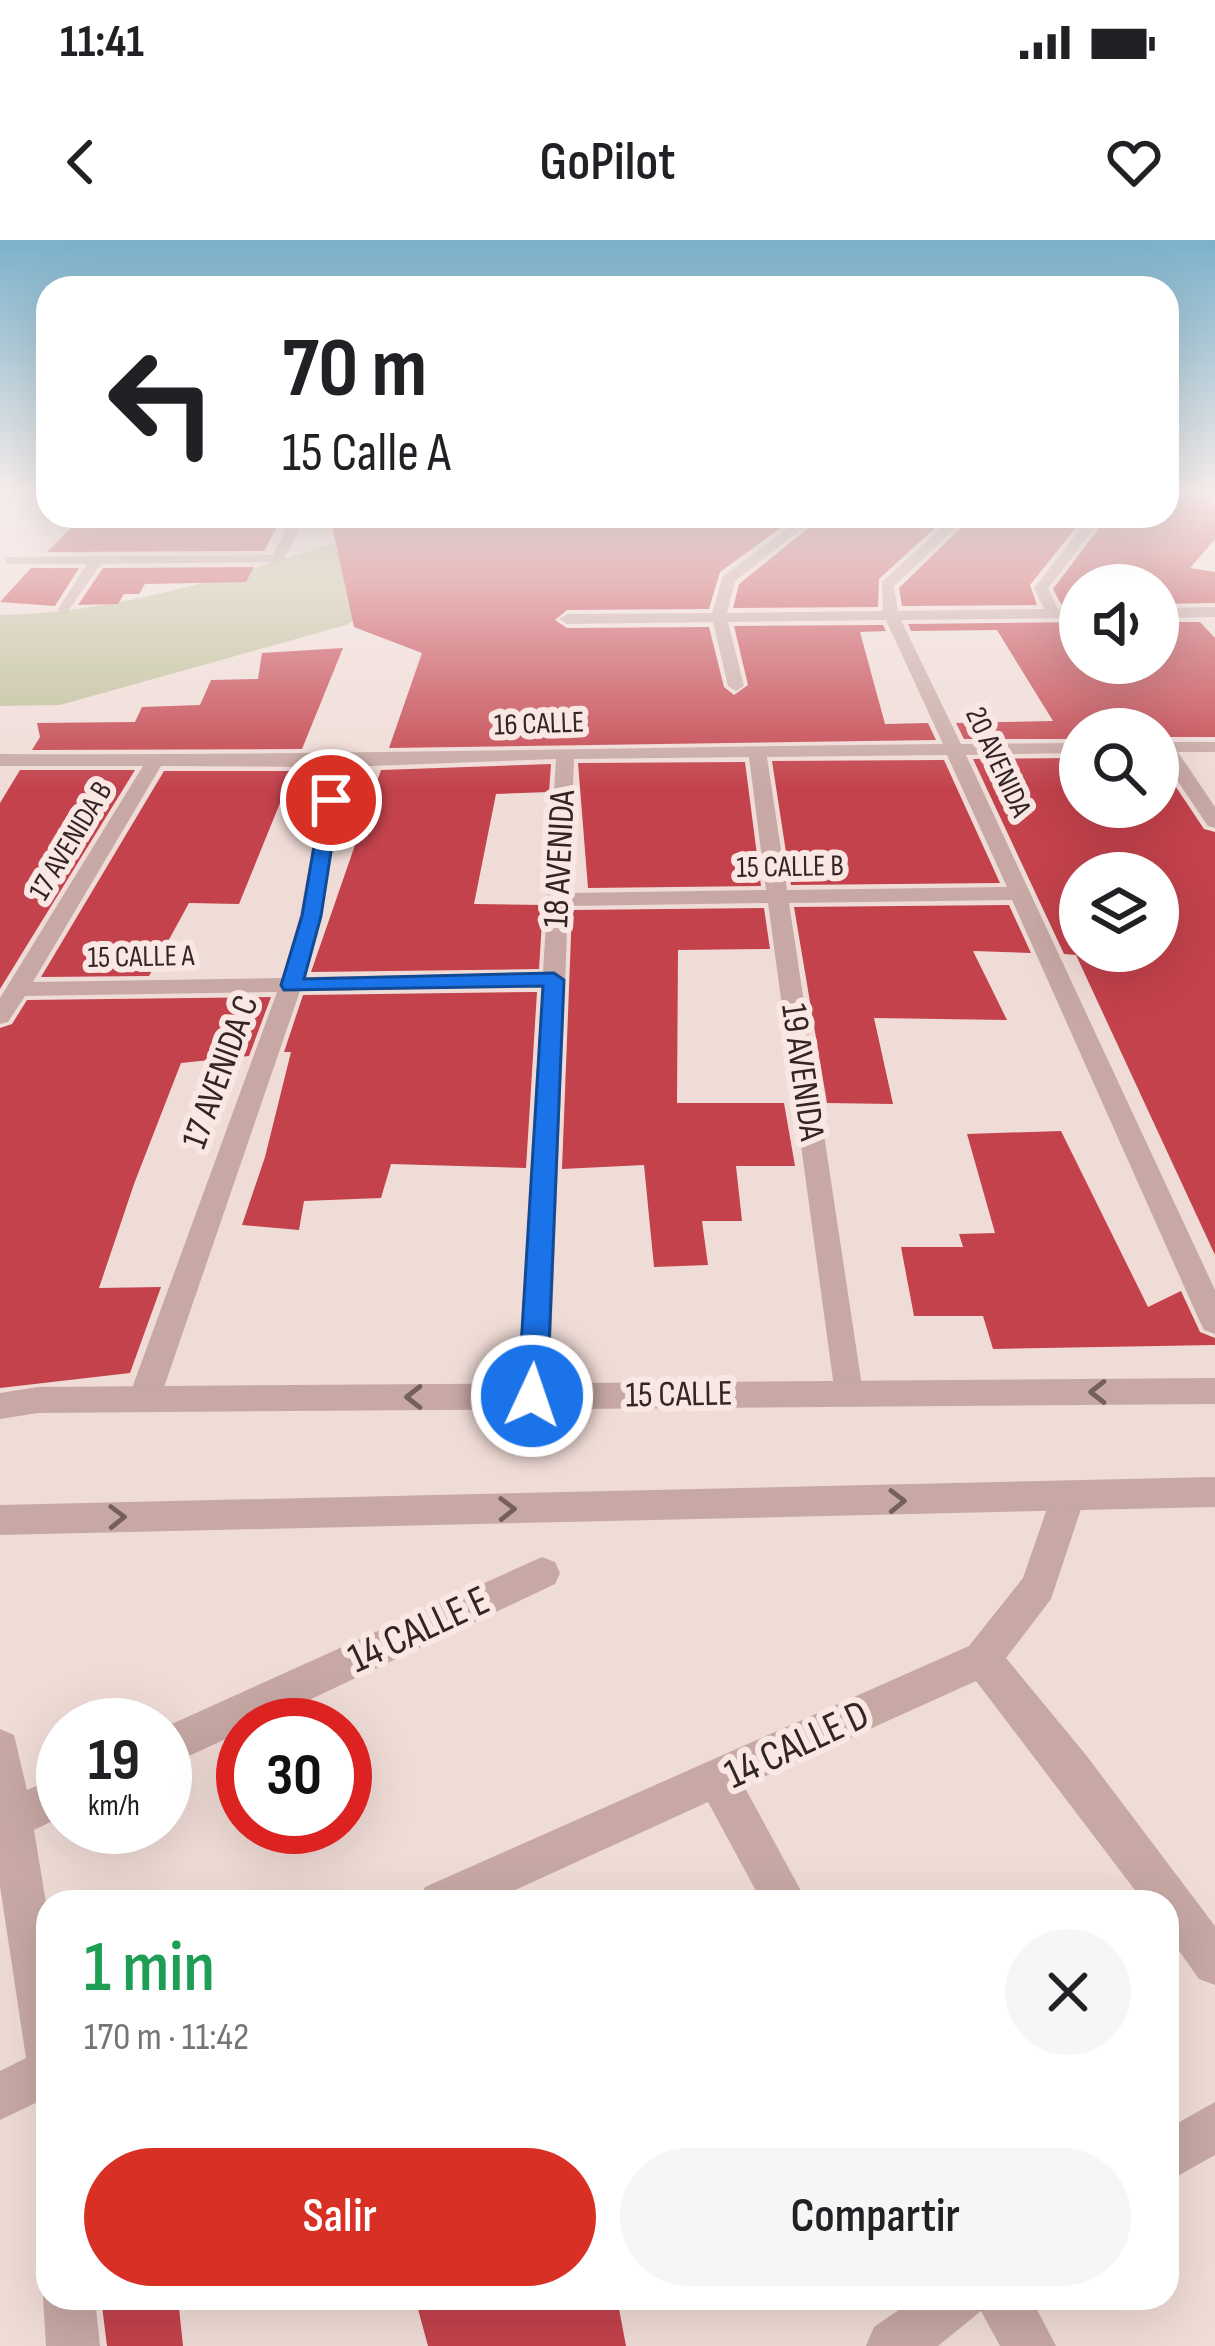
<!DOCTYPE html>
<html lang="es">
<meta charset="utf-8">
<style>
body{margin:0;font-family:"Sofia Sans Condensed",sans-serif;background:#f6f6f6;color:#202124;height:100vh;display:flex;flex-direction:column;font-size:45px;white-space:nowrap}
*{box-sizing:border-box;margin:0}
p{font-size:39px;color:#757577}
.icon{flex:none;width:66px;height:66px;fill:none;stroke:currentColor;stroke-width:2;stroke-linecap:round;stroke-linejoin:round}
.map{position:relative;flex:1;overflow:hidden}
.sheet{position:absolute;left:36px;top:1650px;width:1143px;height:420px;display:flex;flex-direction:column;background:#fff;border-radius:36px;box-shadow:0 12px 48px #0002}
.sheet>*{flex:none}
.guide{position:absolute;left:36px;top:36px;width:1143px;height:252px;border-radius:36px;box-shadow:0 12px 48px #0002;background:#fff;color:#202124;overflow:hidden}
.tools{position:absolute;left:1059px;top:324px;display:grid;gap:24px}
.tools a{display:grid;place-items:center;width:120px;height:120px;border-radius:50%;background:#fff;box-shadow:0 12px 48px #0002;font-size:60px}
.speed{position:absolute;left:36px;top:1458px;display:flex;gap:24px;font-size:60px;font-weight:700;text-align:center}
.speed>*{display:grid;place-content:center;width:156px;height:156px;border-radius:50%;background:#fff;box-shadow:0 12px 48px #0002;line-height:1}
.speed small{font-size:30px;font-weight:400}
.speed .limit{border:18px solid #d22;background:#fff;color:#111}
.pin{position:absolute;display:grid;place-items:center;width:102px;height:102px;color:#fff;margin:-51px;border:6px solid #fff;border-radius:50%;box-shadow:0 3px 12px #0007}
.me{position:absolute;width:132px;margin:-66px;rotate:3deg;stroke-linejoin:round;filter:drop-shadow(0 0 9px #0008)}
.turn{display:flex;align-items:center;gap:42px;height:252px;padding:0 48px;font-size:54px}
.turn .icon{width:156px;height:156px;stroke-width:2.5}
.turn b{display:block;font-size:84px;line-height:102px}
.round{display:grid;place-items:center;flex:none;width:126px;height:126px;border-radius:63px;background:#f6f6f6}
.summary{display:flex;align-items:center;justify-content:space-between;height:204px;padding:0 48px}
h1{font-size:72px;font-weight:600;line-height:90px;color:#1e9e55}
.cta{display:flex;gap:24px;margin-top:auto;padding:24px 48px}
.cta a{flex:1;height:138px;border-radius:72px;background:#d93025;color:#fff;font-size:48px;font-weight:600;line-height:138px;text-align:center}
.cta a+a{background:#f6f6f6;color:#202124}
.status{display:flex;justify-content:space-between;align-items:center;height:84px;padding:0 60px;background:#fff;direction:ltr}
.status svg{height:33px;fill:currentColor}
header{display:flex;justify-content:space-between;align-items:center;height:156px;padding:0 48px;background:#fff;font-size:54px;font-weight:600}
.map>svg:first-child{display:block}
</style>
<div class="status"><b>11:41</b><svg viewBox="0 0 49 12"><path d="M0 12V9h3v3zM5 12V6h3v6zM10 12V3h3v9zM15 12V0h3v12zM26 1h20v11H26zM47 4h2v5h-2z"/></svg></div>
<header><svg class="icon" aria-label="back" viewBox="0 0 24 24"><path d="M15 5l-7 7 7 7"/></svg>GoPilot<svg class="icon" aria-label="heart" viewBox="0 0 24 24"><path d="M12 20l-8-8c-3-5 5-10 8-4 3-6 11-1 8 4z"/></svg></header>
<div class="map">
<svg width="1215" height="2106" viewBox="0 0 1215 2106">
<rect width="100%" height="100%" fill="#f0dcd7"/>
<path fill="#bdbe98" d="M 420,276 L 460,319 L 346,385 L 60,465 L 0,466 L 0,375 C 143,373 284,317 420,276 Z"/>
<path fill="#c3424c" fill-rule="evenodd" d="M 1167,255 L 1201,255 L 1215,264 L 1215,299 L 1190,328 L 1215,332 L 1215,363 L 1158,364 L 1158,345 L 1080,345 L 1080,364 L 1061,364 L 1053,349 L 1108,276 L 1158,284 L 1158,276 L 1167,276 Z
M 330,276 L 797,276 L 720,332 L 709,369 L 567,370 L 555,380 L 567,388 L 709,387 L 724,447 L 734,455 L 748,445 L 734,386 L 883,385 L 886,391 L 860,392 L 885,484 L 928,483 L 936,500 L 389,508 L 422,413 L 354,387 Z
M 823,276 L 948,276 L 879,339 L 878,367 L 733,368 L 739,344 Z
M 973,276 L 1085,276 L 1030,345 L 1037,365 L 902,366 L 899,348 Z
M 74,285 L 278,285 L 264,311 L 47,312 Z
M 254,327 L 246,342 L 145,344 L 139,354 L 124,354 L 118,364 L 78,365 L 103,328 Z
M 31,328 L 79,328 L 55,366 L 0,362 Z
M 1080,382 L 1080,423 L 1158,423 L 1158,382 L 1200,382 L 1215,398 L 1215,497 L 1158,497 L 1158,489 L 1080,489 L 1080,499 L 964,499 L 956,483 L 1053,481 L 997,390 L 911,391 L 908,384 Z
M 343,408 L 302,509 L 32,510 L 40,497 L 37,483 L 135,482 L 142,467 L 200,465 L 211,440 L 258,439 L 262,413 Z
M 1080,518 L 1080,567 L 1158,567 L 1158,520 L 1204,589 L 1215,592 L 1215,1015 L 1076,715 L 1064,714 L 973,519 ZM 1080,633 L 1158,633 L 1158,711 L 1080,711 Z
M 944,520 L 1000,643 L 791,645 L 772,521 Z
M 745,522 L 761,646 L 588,648 L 578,523 Z
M 551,524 L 549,552 L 496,554 L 474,664 L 543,665 L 539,729 L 311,732 L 381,530 Z
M 20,530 L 135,530 L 0,749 L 0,563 Z
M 164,531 L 293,531 L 239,664 L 189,663 L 149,736 L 41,737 Z
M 1009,665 L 1031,713 L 973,711 L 1007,780 L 874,778 L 893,864 L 827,863 L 794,667 Z
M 764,668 L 770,709 L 678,710 L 677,863 L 784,863 L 795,926 L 736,926 L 742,981 L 702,981 L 708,1025 L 654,1027 L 644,925 L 562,929 L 572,670 Z
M 537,752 L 526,928 L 391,924 L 381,958 L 304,961 L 299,990 L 242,985 L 265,917 L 291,812 L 284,812 L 303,755 Z
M 271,757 L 249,816 L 181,823 L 134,944 L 99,1048 L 161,1047 L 130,1133 L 0,1148 L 0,788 L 12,784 L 27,760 Z
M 1061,891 L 1148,1067 L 1181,1051 L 1200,1092 L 1215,1098 L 1215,1105 L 993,1109 L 983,1076 L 914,1076 L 901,1007 L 963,1007 L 959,994 L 995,993 L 967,894 Z
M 101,2058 L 178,2058 L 183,2106 L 107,2106 Z
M 415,2058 L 617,2058 L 626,2106 L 428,2106 Z"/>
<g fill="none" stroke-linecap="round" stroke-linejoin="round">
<path fill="#c7a8a4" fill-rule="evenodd" d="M 1207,255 L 1215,255 L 1215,260 L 1209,258 Z
M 48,272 L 48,276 L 305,276 L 283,322 L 101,324 L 66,374 L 58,369 L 87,324 L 8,324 L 3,317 L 273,315 L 290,281 L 45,280 L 39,276 Z
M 805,276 L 819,276 L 735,341 L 727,373 L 883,371 L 882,342 L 955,276 L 969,276 L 894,346 L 898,371 L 1044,369 L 1034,348 L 1091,276 L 1104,276 L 1048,348 L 1058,369 L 1080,368 L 1080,378 L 901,380 L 961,504 L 1080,503 L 1080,513 L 966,515 L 1215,1050 L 1215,1094 L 1204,1090 L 1200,1082 L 1012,660 L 789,663 L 863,1153 L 858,1162 L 847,1166 L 836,1162 L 768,663 L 568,666 L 549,1156 L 544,1165 L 533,1169 L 522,1165 L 517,1156 L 542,747 L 300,751 L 160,1159 L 155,1168 L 144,1172 L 133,1168 L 128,1159 L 277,752 L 25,756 L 8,782 L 0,784 L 0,758 L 143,526 L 0,526 L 0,514 C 313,516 628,507 943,504 L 886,380 L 728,382 L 744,446 L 736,451 L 728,446 L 713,382 L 567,384 L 559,379 L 567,374 L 712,373 L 723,336 ZM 947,515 L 1007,647 L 787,650 L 767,517 ZM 749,517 L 766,650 L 569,653 L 574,519 ZM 556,519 L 543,733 L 305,737 L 322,675 L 345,527 ZM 161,526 L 327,527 L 300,675 L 282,738 L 33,742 Z
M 1215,367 L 1215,377 L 1158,378 L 1158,368 Z
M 1158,502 L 1215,502 L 1215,512 L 1178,512 L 1215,567 L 1215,588 L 1208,586 L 1158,512 Z
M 1068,1242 L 1080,1247 L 1085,1257 L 1051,1359 L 1006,1418 L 1086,1515 L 1215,1686 L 1215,1745 L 1199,1739 L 1167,1694 L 1167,1662 L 1144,1662 L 976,1441 L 744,1546 L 807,1662 L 762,1662 L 708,1562 L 489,1662 L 418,1662 L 425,1647 L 969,1406 L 1023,1338 L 1051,1257 L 1056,1247 Z
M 542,1317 L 555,1322 L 560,1333 L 555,1344 L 256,1485 L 243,1485 L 243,1491 L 165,1527 L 165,1487 Z
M 0,1489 L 14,1495 L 27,1550 L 63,1535 L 63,1576 L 34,1590 L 48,1675 L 48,1857 L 0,1880 L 0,1831 L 26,1818 L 0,1646 Z
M 1215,1862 L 1215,1915 L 1167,1942 L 1167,1889 Z
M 48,2046 L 48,2058 L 95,2058 L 100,2106 L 46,2106 L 43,2058 Z
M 916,2058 L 1031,2058 L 1056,2106 L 1000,2106 L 981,2071 L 938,2106 L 866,2106 L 874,2087 Z"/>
<path fill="#c7a8a4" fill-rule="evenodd" d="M 1215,1138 L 1215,1164 L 38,1173 L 0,1179 L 0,1153 L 38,1147 Z
M 1215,1237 L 1215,1267 L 0,1295 L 0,1265 Z"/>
</g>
<defs><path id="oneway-chevron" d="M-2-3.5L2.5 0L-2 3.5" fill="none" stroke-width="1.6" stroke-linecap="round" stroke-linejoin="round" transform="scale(3)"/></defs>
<g stroke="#76605e">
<use href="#oneway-chevron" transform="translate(1098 1152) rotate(180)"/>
<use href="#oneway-chevron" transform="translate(414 1157) rotate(180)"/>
<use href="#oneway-chevron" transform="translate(897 1261) rotate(-1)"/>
<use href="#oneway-chevron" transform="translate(507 1269) rotate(-1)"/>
<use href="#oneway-chevron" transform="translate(117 1277) rotate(-1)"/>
</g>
<linearGradient id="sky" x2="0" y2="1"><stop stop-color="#7bb1ca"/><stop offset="0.46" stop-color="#f8efed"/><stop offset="1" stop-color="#f8efed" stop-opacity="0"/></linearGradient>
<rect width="1215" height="550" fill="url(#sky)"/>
<path fill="#1a73e8" stroke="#114b97" stroke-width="3" d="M 331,555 L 339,560 L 321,676 L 304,739 L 554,733 L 564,740 L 547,1156 L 543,1164 L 522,1164 L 518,1156 L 543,746 L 284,750 L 281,745 L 302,676 L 322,560 Z"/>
<g text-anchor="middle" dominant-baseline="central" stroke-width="12" stroke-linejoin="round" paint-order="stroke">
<g font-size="30" fill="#332525" stroke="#f8e7e3">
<text transform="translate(539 484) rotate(-2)">16 CALLE</text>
<text transform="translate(998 522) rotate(65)">20 AVENIDA</text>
<text transform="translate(71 601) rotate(-59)">17 AVENIDA B</text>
<text transform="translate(790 627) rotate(-1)">15 CALLE B</text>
<text transform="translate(141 717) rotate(-1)">15 CALLE A</text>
</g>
<g font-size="36" fill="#332525" stroke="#f8e7e3">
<text transform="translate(560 619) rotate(-87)">18 AVENIDA</text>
<text transform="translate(221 832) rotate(-70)">17 AVENIDA C</text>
<text transform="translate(802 832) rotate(82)">19 AVENIDA</text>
<text transform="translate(679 1155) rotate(-1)">15 CALLE</text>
</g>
<g font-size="42" fill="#332525" stroke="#f8e7e3">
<text transform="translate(419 1390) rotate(-25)">14 CALLE E</text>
<text transform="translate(797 1505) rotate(-25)">14 CALLE D</text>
</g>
</g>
</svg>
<div class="tools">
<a><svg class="icon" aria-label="sound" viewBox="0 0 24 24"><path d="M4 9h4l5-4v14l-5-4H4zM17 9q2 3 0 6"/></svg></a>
<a><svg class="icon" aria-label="search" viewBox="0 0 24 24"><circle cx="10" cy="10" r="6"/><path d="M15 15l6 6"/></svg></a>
<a><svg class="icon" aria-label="layers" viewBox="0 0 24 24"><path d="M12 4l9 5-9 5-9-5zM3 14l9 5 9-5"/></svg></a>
</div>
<div class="speed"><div>19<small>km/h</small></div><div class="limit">30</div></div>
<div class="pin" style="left:331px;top:560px;background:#d93025"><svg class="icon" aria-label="arrive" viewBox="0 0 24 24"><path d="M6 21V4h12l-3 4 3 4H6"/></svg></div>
<svg class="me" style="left:532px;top:1156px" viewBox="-20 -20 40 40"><circle r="17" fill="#1a73e8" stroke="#fff" stroke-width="3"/><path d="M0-11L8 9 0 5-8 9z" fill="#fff"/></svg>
<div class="guide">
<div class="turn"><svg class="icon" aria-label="left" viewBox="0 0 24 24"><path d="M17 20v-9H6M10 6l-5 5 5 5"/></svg><div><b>70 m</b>15 Calle A</div></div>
</div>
<section class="sheet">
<div class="summary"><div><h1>1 min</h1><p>170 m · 11:42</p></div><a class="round"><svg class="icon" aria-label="close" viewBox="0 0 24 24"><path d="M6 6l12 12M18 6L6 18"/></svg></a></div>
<div class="cta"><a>Salir</a><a>Compartir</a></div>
</section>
</div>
